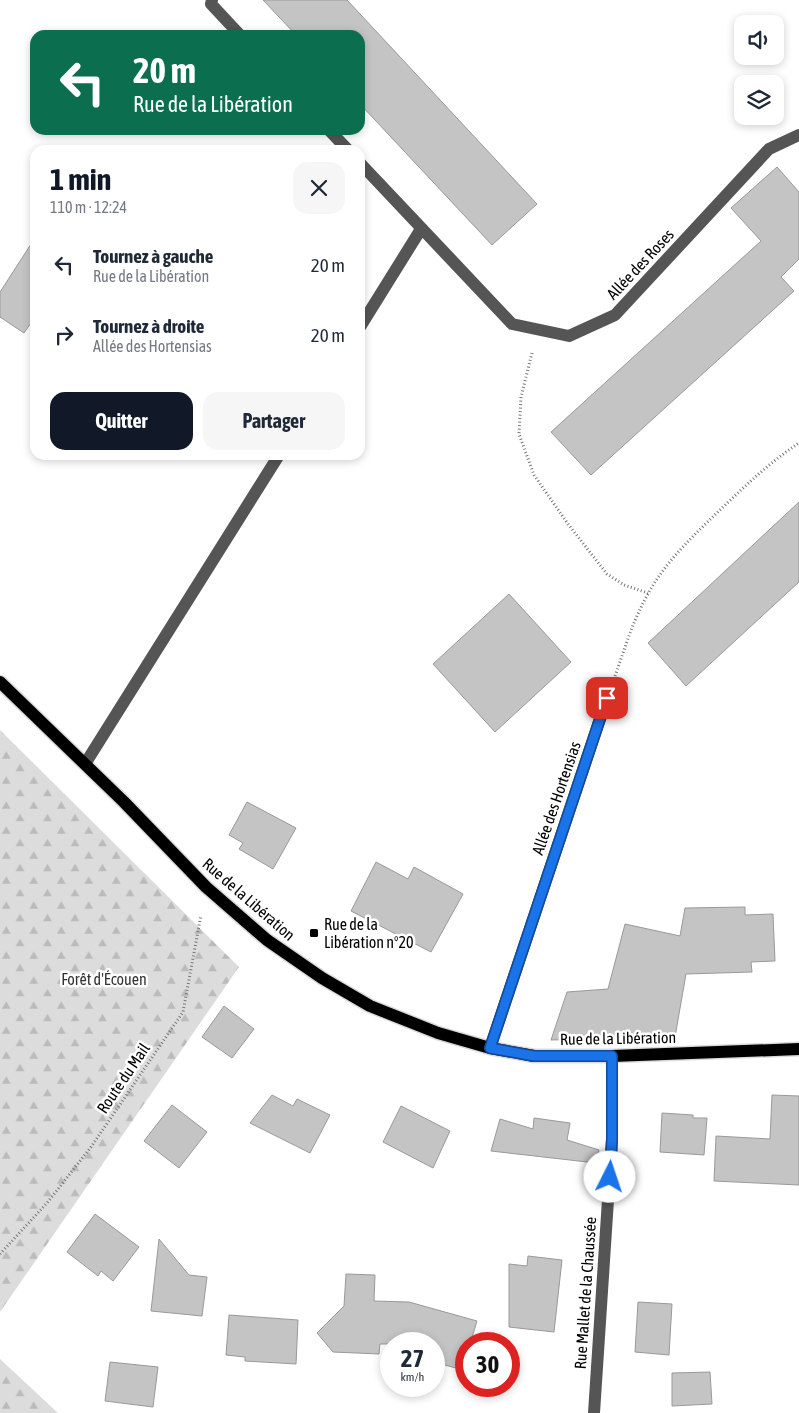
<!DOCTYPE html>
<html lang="fr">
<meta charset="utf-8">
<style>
body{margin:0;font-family:"Asap Condensed",sans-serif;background:#f6f6f7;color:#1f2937;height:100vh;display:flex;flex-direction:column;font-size:19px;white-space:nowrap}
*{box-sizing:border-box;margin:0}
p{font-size:16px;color:#747a83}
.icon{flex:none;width:28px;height:28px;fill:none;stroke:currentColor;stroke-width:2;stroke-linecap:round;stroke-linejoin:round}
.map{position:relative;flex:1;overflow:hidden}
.side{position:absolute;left:30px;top:145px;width:335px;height:315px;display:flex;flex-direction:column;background:#fff;border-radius:15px;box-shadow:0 2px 8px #0003}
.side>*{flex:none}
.top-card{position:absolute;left:30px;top:30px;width:335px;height:105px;border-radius:15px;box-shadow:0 2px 8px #0003;background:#0b6e4f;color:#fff;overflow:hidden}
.buttons{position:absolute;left:734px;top:15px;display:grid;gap:10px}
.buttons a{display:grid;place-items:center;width:50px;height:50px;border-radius:10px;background:#fff;box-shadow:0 2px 8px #0003;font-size:25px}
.speed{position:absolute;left:380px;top:1332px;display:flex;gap:10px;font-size:25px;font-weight:700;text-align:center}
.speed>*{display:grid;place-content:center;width:65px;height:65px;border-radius:50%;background:#fff;box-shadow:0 2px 8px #0003;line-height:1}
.speed small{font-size:12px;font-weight:400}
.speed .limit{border:8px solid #d22;background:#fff;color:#111}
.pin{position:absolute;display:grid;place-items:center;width:42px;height:42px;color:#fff;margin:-21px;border-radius:10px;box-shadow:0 2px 8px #0006}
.me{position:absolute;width:55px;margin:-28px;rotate:4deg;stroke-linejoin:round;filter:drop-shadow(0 0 4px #0008)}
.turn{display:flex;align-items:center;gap:18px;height:105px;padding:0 20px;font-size:22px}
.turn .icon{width:65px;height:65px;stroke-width:2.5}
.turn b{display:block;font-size:35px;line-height:42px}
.round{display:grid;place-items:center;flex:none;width:52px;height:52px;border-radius:15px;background:#f6f6f7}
.overview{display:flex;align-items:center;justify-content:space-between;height:85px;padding:0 20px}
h1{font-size:30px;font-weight:700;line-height:38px;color:#111827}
.action{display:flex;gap:10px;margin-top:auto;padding:10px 20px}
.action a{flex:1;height:58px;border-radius:15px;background:#111827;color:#fff;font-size:20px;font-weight:700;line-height:58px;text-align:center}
.action a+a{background:#f6f6f7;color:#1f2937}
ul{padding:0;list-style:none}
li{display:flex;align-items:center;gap:15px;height:70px;padding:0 20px}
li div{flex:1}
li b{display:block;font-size:19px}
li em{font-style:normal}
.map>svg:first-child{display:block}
</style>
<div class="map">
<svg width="799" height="1413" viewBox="0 0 799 1413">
<defs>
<pattern id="forest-firs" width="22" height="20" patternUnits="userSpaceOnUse" patternTransform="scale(1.25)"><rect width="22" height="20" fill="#dcdcdc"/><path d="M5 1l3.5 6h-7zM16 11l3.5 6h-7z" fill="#bbb"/></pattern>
</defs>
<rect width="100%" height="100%" fill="#fff"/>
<path fill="url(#forest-firs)" d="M 0,730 L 239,967 L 0,1312 Z
M 0,1359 L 58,1413 L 0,1413 Z"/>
<path fill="#c4c4c4" stroke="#999" d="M 263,0 L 347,0 L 537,204 L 492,245 L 360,104 L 360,35 L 296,35 Z
M 777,167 L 799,192 L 799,259 L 781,277 L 794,291 L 591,475 L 551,432 L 761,241 L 731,208 Z
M 35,238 L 35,317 L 24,333 L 0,317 L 0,292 Z
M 799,502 L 799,582 L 686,686 L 648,643 Z
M 509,594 L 571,662 L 495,732 L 433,664 Z
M 247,802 L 296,828 L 273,869 L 239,849 L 243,843 L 229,835 Z
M 376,862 L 408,879 L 414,867 L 463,894 L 431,952 L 351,911 Z
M 745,907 L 745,915 L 773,914 L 775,961 L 751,962 L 752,972 L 686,974 L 675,1037 L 551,1040 L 567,992 L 608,989 L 625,924 L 680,936 L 685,908 Z
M 224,1006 L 254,1029 L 232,1058 L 202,1037 Z
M 272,1095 L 293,1106 L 297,1099 L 330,1115 L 310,1153 L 250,1123 Z
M 772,1095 L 799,1096 L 799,1185 L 714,1181 L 716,1136 L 770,1139 Z
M 172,1105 L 207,1132 L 179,1168 L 144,1141 Z
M 401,1106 L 450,1131 L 433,1168 L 383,1142 Z
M 662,1113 L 693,1115 L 693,1118 L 707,1118 L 704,1155 L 660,1152 Z
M 534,1118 L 570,1123 L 567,1140 L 599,1150 L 596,1163 L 491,1151 L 500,1119 L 533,1129 Z
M 95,1214 L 139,1247 L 113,1281 L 101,1271 L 98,1276 L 67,1252 Z
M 159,1239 L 189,1275 L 207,1277 L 202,1316 L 151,1311 Z
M 528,1256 L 562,1260 L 554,1332 L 509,1327 L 509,1264 L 527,1266 Z
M 346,1274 L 375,1275 L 374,1301 L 409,1302 L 477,1321 L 470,1344 L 466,1344 L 466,1358 L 463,1370 L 434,1362 L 434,1344 L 380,1344 L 379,1354 L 333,1352 L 317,1333 L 344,1306 Z
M 638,1302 L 672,1304 L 669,1355 L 635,1352 Z
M 229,1315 L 298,1320 L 296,1364 L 245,1361 L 245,1357 L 226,1355 Z
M 110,1362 L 158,1367 L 153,1407 L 105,1401 Z
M 710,1372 L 712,1404 L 672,1406 L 672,1373 Z"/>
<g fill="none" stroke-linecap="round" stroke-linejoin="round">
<g stroke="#dbdbdb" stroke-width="15">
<path id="major" d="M 0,682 L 124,802 L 206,887 L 267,940 L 322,978 L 370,1006 L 438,1033 L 490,1048 L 534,1056 L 612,1056 L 799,1049"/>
</g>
<path stroke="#777" stroke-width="3" stroke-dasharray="1 2.5" stroke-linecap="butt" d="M 532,353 L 521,397 L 519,434 L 534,475 L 568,524 L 607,574 L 624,585 L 648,593
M 615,676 C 625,648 633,620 648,594 C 665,562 694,535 720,510 C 745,486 770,462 799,443
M 0,1254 L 47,1203 L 91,1147 L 183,1012 L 201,915"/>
<path stroke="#555" stroke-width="12" d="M 212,0 L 211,4 L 240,35
M 329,130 L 348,150
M 360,163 L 512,324 L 569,336 L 615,315 L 769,149 L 799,135
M 360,327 L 421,229
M 85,764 L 279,455
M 490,1048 L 607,698
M 594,1413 L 612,1139 L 612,1056"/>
<use href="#major" stroke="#000" stroke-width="12"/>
</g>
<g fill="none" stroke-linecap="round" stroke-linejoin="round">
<g stroke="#114b97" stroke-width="12">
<path id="route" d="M 607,698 L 490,1048 L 534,1056 L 612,1056 L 612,1139 L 610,1177"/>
</g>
<use href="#route" stroke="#1a73e8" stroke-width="9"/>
</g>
<rect fill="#000" stroke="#fff" stroke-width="2" x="309" y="928" width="10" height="10" rx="2.5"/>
<g text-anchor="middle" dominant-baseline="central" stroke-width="5" stroke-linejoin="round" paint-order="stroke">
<g font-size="16" fill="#000" stroke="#fff">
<text transform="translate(640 264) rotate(-47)">Allée des Roses</text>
<text transform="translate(556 798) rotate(-71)">Allée des Hortensias</text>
<text transform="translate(249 899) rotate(41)">Rue de la Libération</text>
<text transform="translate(618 1038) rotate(-1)">Rue de la Libération</text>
<text transform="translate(123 1078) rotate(-56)">Route du Mail</text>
<text transform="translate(585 1293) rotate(-86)">Rue Mallet de la Chaussée</text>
</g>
<g font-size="16" fill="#000" stroke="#fff" text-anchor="start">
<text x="324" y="924">Rue de la<tspan x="324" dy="18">Libération n°20</tspan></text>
</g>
<g font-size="16" fill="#333" stroke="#fff">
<text x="104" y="979">Forêt d'Écouen</text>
</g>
</g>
</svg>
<div class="buttons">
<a><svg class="icon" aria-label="sound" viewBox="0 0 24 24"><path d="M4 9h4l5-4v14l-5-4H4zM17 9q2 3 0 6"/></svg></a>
<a><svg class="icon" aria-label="layers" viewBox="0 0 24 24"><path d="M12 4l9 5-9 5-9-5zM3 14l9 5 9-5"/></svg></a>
</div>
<div class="speed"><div>27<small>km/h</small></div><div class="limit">30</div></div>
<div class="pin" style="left:607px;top:698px;background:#d93025"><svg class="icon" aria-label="arrive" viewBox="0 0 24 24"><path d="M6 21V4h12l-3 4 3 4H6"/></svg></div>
<svg class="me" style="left:610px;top:1177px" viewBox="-20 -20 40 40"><circle r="19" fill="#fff"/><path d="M0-13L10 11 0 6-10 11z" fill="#1a73e8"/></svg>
<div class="top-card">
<div class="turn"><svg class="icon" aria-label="left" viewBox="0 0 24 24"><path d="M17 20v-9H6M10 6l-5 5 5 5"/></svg><div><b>20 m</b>Rue de la Libération</div></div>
</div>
<section class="side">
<div class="overview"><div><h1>1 min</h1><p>110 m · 12:24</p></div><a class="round"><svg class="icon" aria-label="close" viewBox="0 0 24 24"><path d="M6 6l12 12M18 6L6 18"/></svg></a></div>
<ul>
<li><svg class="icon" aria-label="left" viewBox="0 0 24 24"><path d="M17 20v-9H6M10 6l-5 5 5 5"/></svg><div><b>Tournez à gauche</b><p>Rue de la Libération</p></div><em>20 m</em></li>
<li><svg class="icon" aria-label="right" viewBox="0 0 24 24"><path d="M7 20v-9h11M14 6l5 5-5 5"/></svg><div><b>Tournez à droite</b><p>Allée des Hortensias</p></div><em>20 m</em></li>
</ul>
<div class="action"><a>Quitter</a><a>Partager</a></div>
</section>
</div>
